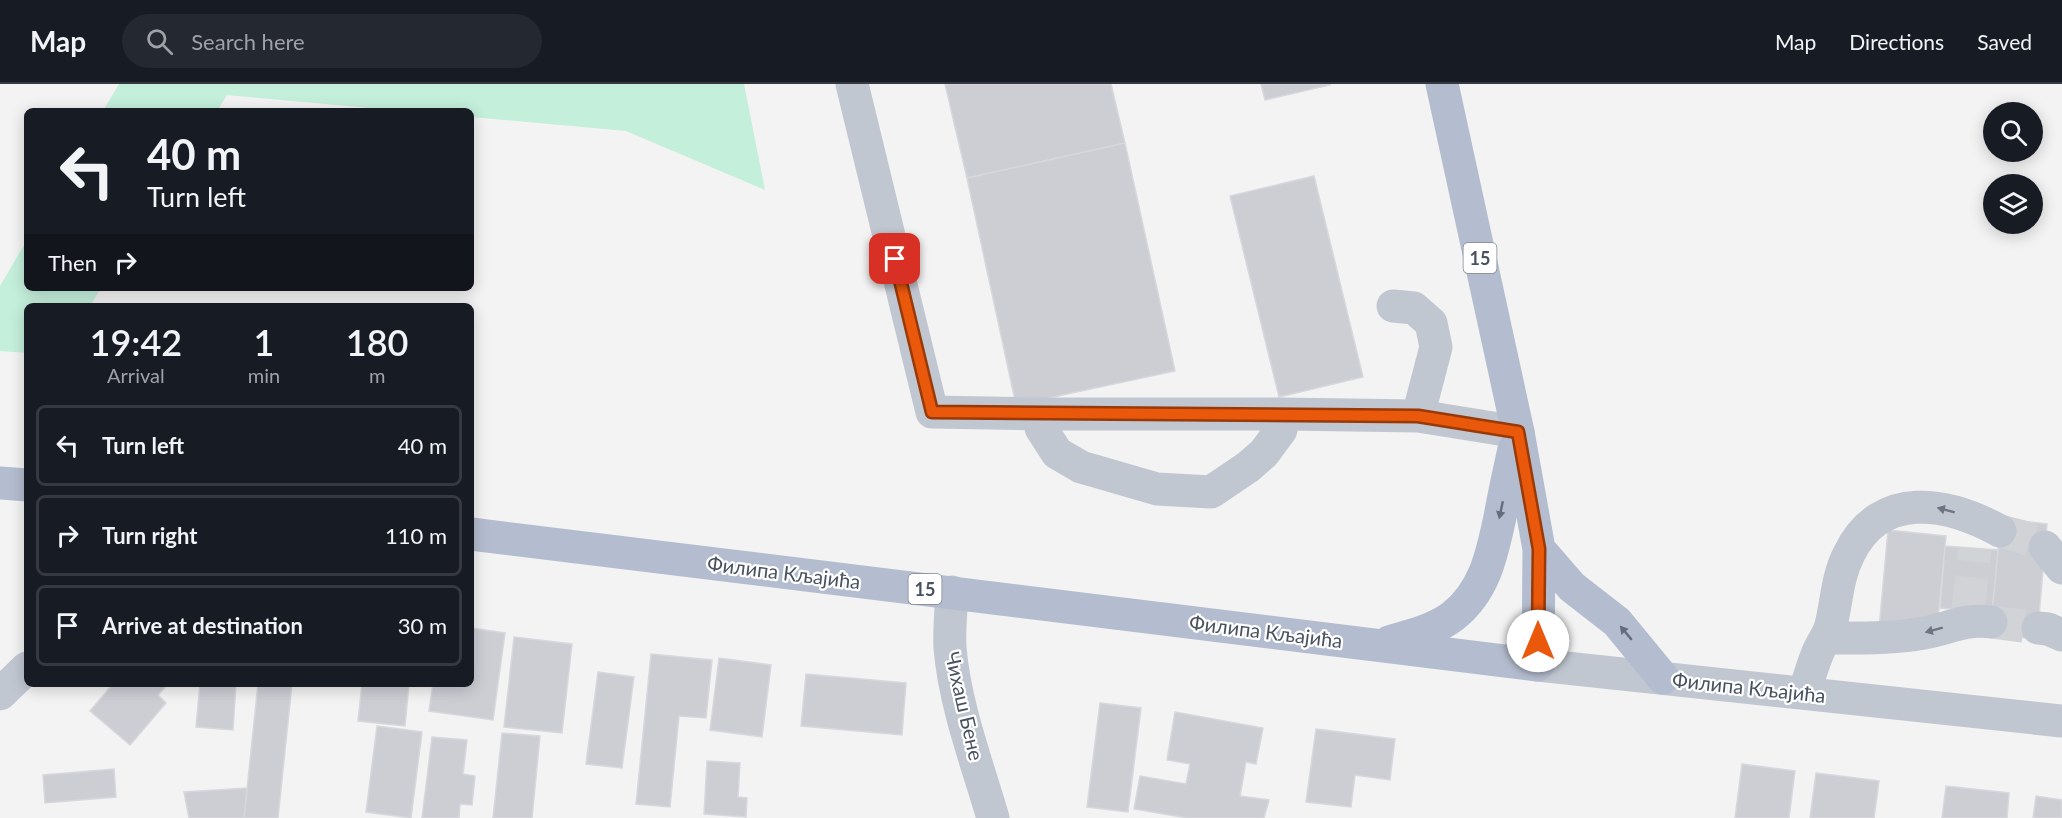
<!DOCTYPE html>
<meta charset="utf-8">
<style>
body{margin:0;font-family:Lato,sans-serif;background:#242831;color:#f1f3f6;height:100vh;display:flex;flex-direction:column;font-size:22px;white-space:nowrap}
*{box-sizing:border-box;margin:0}
p{font-size:20px;color:#9ea1a6}
.icon{flex:none;width:33px;height:33px;fill:none;stroke:currentColor;stroke-width:2;stroke-linecap:round;stroke-linejoin:round}
.map{position:relative;flex:1;overflow:hidden}
.panel{position:absolute;left:24px;top:219px;width:450px;height:384px;display:flex;flex-direction:column;background:#171b24;border-radius:9px;box-shadow:0 3px 15px #0003}
.panel>*{flex:none}
.banner{position:absolute;left:24px;top:24px;width:450px;height:183px;border-radius:9px;box-shadow:0 3px 15px #0003;background:#171b24;color:#f1f3f6;overflow:hidden}
.fabs{position:absolute;left:1983px;top:18px;display:grid;gap:12px}
.fabs a{display:grid;place-items:center;width:60px;height:60px;border-radius:50%;background:#171b24;box-shadow:0 3px 15px #0003;font-size:30px}
.pin{position:absolute;display:grid;place-items:center;width:51px;height:51px;color:#fff;margin:-26px;border-radius:12px;box-shadow:0 3px 9px #0006}
.me{position:absolute;width:66px;margin:-33px;rotate:0deg;stroke-linejoin:round;filter:drop-shadow(0 0 4px #0008)}
.turn{display:flex;align-items:center;gap:21px;height:126px;padding:0 24px;font-size:27px}
.turn .icon{width:78px;height:78px;stroke-width:2.5}
.turn b{display:block;font-size:42px;line-height:51px}
.then{display:flex;align-items:center;height:57px;padding:0 24px;background:#0003;gap:12px;font-size:22px}
.eta{display:flex;justify-content:space-evenly;align-items:center;height:102px;text-align:center}
.eta b{font-size:36px;font-weight:600;line-height:42px}
ul{padding:0;list-style:none}
li{display:flex;align-items:center;gap:18px;height:81px;margin:0 12px 9px;padding:0 12px;border:3px solid #363941;border-radius:9px}
li div{flex:1}
li b{display:block;font-size:22px}
li em{font-style:normal}
header{display:flex;align-items:center;gap:36px;box-sizing:border-box;height:84px;padding:0 30px;background:#171b24;border-bottom:2px solid #363941}
header strong{font-size:28px}
nav{display:flex;gap:33px;margin-inline-start:auto;font-size:21px}
.search{width:420px;height:54px;background:#242831;display:flex;align-items:center;gap:15px;box-sizing:border-box;padding:0 21px;border-radius:33px;color:#9ea1a6;font-size:22px}
.map>svg:first-child{display:block}
</style>
<header>
<strong>Map</strong>
<div class="search"><svg class="icon" aria-label="search" viewBox="0 0 24 24"><circle cx="10" cy="10" r="6"/><path d="M15 15l6 6"/></svg>Search here</div>
<nav><a>Map</a><a>Directions</a><a>Saved</a></nav>
</header>
<div class="map">
<svg width="2062" height="734" viewBox="0 0 2062 734">
<rect width="100%" height="100%" fill="#f4f3f3"/>
<path fill="#c4efdb" d="M 119,0 L 744,0 L 765,106 L 626,47 L 471,33 L 471,27 L 403,27 L 227,11 L 217,27 L 103,27 Z
M 27,156 L 27,204 L 101,204 L 90,222 L 27,222 L 27,269 L 0,267 L 0,202 Z"/>
<path fill="#cdced4" stroke="#d7d8dd" stroke-width="1.5" d="M 945,0 L 1111,0 L 1125,59 L 967,94 Z
M 1261,0 L 1330,0 L 1330,1 L 1265,16 Z
M 1125,59 L 1175,287 L 1016,321 L 967,94 Z
M 1314,92 L 1363,293 L 1279,313 L 1230,112 Z
M 2001,435 L 2047,440 L 2037,555 L 1990,550 Z
M 1888,446 L 1946,452 L 1938,536 L 1879,545 Z
M 1945,462 L 1998,466 L 1992,529 L 1940,524 Z
M 471,544 L 505,549 L 493,636 L 429,627 L 433,600 L 471,600 Z
M 514,553 L 572,560 L 562,649 L 504,643 Z
M 651,570 L 712,576 L 706,634 L 679,632 L 670,723 L 636,720 Z
M 719,574 L 771,581 L 762,653 L 710,646 Z
M 598,588 L 634,593 L 622,684 L 586,680 Z
M 806,590 L 906,599 L 902,651 L 801,642 Z
M 113,600 L 164,600 L 166,602 L 158,611 L 166,619 L 130,661 L 90,627 Z
M 200,600 L 236,600 L 233,646 L 196,643 Z
M 258,600 L 292,600 L 278,734 L 244,734 Z
M 362,600 L 409,600 L 405,642 L 358,637 Z
M 1100,619 L 1141,624 L 1128,728 L 1087,723 Z
M 1175,628 L 1263,644 L 1256,680 L 1246,678 L 1240,712 L 1269,716 L 1264,734 L 1187,734 L 1134,725 L 1140,692 L 1186,700 L 1190,680 L 1167,676 Z
M 377,642 L 422,648 L 411,734 L 366,728 Z
M 1316,645 L 1395,655 L 1390,696 L 1355,691 L 1351,723 L 1306,718 Z
M 502,649 L 540,652 L 532,734 L 493,734 Z
M 432,653 L 467,656 L 463,690 L 475,692 L 472,721 L 460,720 L 459,734 L 422,734 Z
M 707,677 L 740,679 L 738,713 L 747,714 L 746,733 L 704,730 Z
M 1742,680 L 1795,687 L 1789,734 L 1735,734 Z
M 114,685 L 116,713 L 45,719 L 43,691 Z
M 1816,689 L 1879,697 L 1874,734 L 1810,734 Z
M 1946,702 L 2009,709 L 2007,734 L 1942,734 Z
M 247,704 L 244,734 L 189,734 L 184,708 Z
M 2036,712 L 2062,716 L 2062,734 L 2033,734 Z"/>
<g fill="none" stroke-linecap="round" stroke-linejoin="round">
<path stroke="#d2d3d6" stroke-width="33" stroke-dasharray="33 16" stroke-linecap="butt" d="M 2000,447 L 2023,453 L 2045,463
M 1968,526 L 1975,465
M 1991,538 L 2038,544"/>
<path stroke="#c1c7d1" stroke-width="33" d="M 852,0 L 932,328 L 1039,330
M 1393,222 L 1414,224 L 1431,239 L 1436,263 L 1418,332
M 1283,330 L 1281,346 L 1264,369 L 1248,383 L 1211,408 L 1157,405 L 1081,383 L 1057,369 L 1041,344 L 1039,330 L 1283,330 L 1418,332 L 1518,348
M 2045,463 L 2062,484
M 952,508 C 951,527 949,546 950,564 C 955,622 977,679 993,734
M 2038,544 L 2048,545 L 2062,551
M 1826,554 C 1859,554 1891,555 1924,549 C 1948,545 1965,534 1991,538
M 1538,581 L 2062,637
M 1804,609 C 1809,595 1813,579 1819,566 C 1823,557 1829,550 1831,541 C 1837,517 1837,493 1849,470 C 1880,405 1948,418 2000,447
M 0,610 L 27,584"/>
<path stroke="#b4bdcf" stroke-width="33" d="M 0,399 L 27,401
M 471,450 L 1538,581 L 1539,465 L 1518,348 L 1442,0
M 1539,465 L 1572,503 L 1617,538 L 1663,594
M 1389,558 C 1411,551 1435,546 1453,532 C 1485,507 1492,470 1500,433 C 1504,410 1509,388 1514,365"/>
</g>
<defs><path id="oneway-solid" d="M-6-.8H1V-3.2L6.5 0L1 3.2V.8H-6Z" transform="scale(1.5)"/></defs>
<g fill="#646d7c">
<use href="#oneway-solid" transform="translate(1501 426) rotate(102)"/>
<use href="#oneway-solid" transform="translate(1626 549) rotate(-130)"/>
</g>
<g fill="#6e7582">
<use href="#oneway-solid" transform="translate(1946 426) rotate(-165)"/>
<use href="#oneway-solid" transform="translate(1934 546) rotate(165)"/>
</g>
<g fill="none" stroke-linecap="round" stroke-linejoin="round">
<g stroke="#983908" stroke-width="15">
<path id="route" d="M 895,175 L 932,328 L 1418,332 L 1518,348 L 1539,465 L 1538,557"/>
</g>
<use href="#route" stroke="#ea580c" stroke-width="10"/>
</g>
<g text-anchor="middle" dominant-baseline="central" stroke-width="4.5" stroke-linejoin="round" paint-order="stroke">
<g fill="#fff" stroke="#808690" stroke-width="1.5">
<rect x="1463.5" y="159" width="33" height="30" rx="4.5"/>
<rect x="908.5" y="490" width="33" height="30" rx="4.5"/>
</g>
<g font-size="18" font-weight="bold" fill="#4a5260">
<text x="1480" y="174">15</text>
<text x="925" y="505">15</text>
</g>
<g font-size="20" fill="#4a5260" stroke="#fff">
<text transform="translate(784 488) rotate(7)">Филипа Кљајића</text>
<text transform="translate(1266 547) rotate(7)">Филипа Кљајића</text>
<text transform="translate(1749 603) rotate(6)">Филипа Кљајића</text>
<text transform="translate(965 622) rotate(77)">Чихаш Бене</text>
</g>
</g>
</svg>
<div class="fabs">
<a><svg class="icon" aria-label="search" viewBox="0 0 24 24"><circle cx="10" cy="10" r="6"/><path d="M15 15l6 6"/></svg></a>
<a><svg class="icon" aria-label="layers" viewBox="0 0 24 24"><path d="M12 4l9 5-9 5-9-5zM3 14l9 5 9-5"/></svg></a>
</div>
<div class="pin" style="left:895px;top:175px;background:#d93025"><svg class="icon" aria-label="arrive" viewBox="0 0 24 24"><path d="M6 21V4h12l-3 4 3 4H6"/></svg></div>
<svg class="me" style="left:1538px;top:557px" viewBox="-20 -20 40 40"><circle r="19" fill="#fff"/><path d="M0-13L10 11 0 6-10 11z" fill="#ea580c"/></svg>
<div class="banner">
<div class="turn"><svg class="icon" aria-label="left" viewBox="0 0 24 24"><path d="M17 20v-9H6M10 6l-5 5 5 5"/></svg><div><b>40 m</b>Turn left</div></div>
<div class="then">Then<svg class="icon" aria-label="right" viewBox="0 0 24 24"><path d="M7 20v-9h11M14 6l5 5-5 5"/></svg></div>
</div>
<section class="panel">
<div class="eta">
<div><b>19:42</b><p>Arrival</p></div>
<div><b>1</b><p>min</p></div>
<div><b>180</b><p>m</p></div>
</div>
<ul>
<li><svg class="icon" aria-label="left" viewBox="0 0 24 24"><path d="M17 20v-9H6M10 6l-5 5 5 5"/></svg><div><b>Turn left</b></div><em>40 m</em></li>
<li><svg class="icon" aria-label="right" viewBox="0 0 24 24"><path d="M7 20v-9h11M14 6l5 5-5 5"/></svg><div><b>Turn right</b></div><em>110 m</em></li>
<li><svg class="icon" aria-label="arrive" viewBox="0 0 24 24"><path d="M6 21V4h12l-3 4 3 4H6"/></svg><div><b>Arrive at destination</b></div><em>30 m</em></li>
</ul>
</section>
</div>
